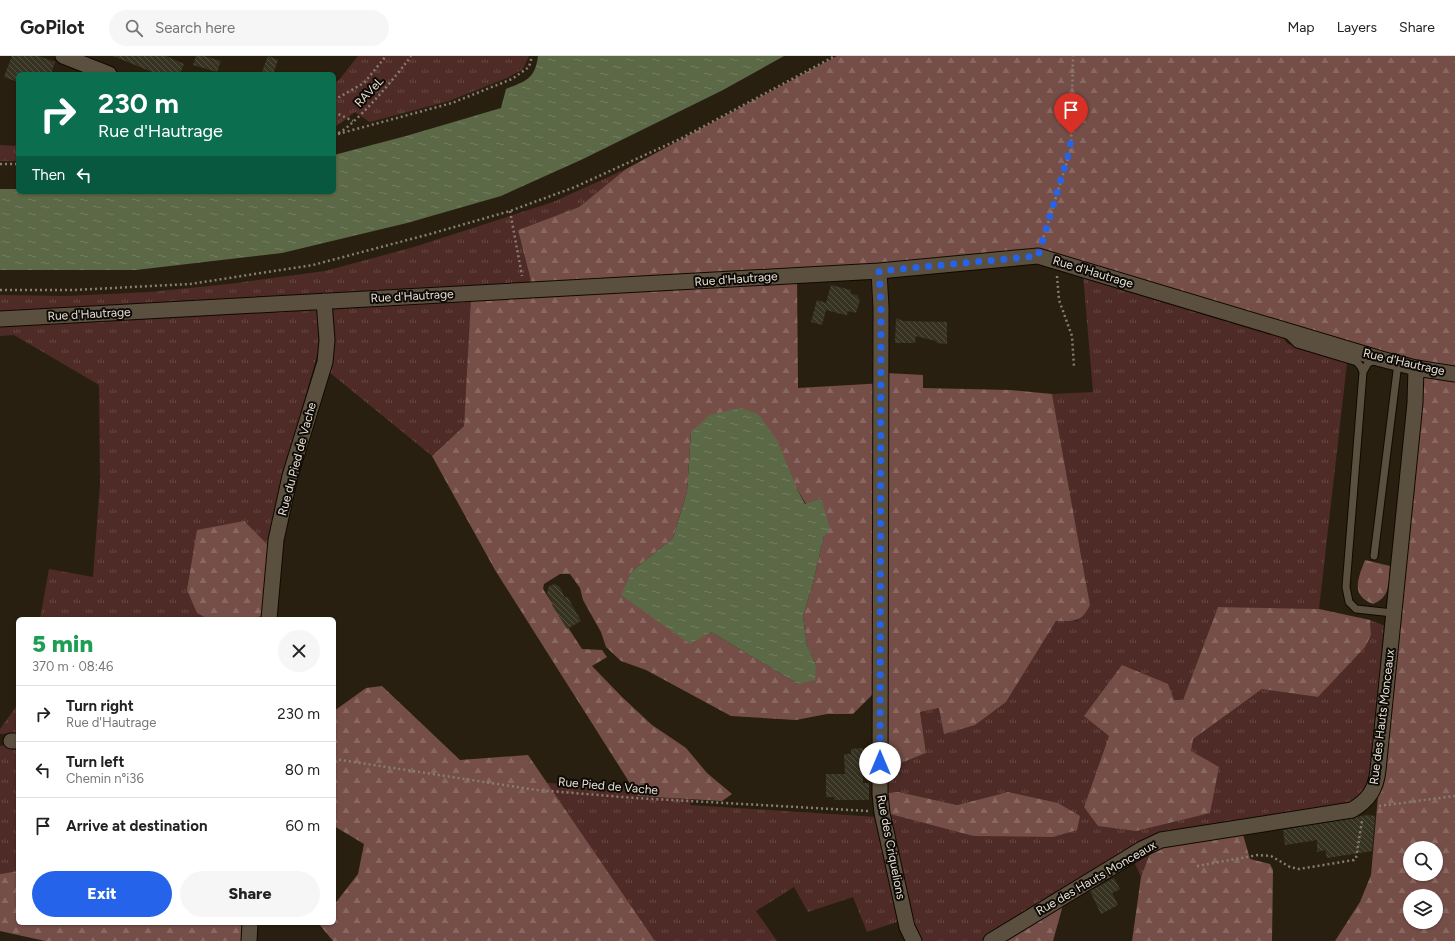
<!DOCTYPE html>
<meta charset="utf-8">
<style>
body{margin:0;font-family:Figtree,sans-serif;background:#f6f6f6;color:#222;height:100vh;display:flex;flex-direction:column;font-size:15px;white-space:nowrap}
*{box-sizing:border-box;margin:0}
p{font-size:13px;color:#767676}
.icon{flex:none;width:22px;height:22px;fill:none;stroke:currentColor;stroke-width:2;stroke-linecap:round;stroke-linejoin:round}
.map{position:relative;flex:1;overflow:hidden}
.side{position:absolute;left:16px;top:561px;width:320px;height:308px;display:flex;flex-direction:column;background:#fff;border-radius:6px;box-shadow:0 1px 3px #0004}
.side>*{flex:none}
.hud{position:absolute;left:16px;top:16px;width:320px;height:122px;border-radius:6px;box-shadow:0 1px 3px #0004;background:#0b6e4f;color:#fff;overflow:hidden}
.buttons{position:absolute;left:1403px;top:785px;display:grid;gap:8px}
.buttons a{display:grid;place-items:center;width:40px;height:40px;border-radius:50%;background:#fff;box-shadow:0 1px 3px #0004;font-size:20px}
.pin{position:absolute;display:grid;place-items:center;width:34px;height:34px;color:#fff;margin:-41px -17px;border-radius:50% 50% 50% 0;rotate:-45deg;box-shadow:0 0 4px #0007}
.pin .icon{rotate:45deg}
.me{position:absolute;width:44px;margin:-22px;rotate:0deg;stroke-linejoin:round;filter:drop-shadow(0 0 3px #0008)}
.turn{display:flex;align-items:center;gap:14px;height:84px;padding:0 16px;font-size:18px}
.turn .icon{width:52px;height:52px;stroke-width:2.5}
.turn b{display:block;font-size:28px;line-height:34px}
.then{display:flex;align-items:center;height:38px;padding:0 16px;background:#0003;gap:8px;font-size:15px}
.round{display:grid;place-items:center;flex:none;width:42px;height:42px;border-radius:21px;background:#f6f6f6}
.headline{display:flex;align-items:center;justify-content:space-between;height:68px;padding:0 16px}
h1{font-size:24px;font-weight:800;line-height:30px;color:#1e9e55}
.action{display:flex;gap:8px;margin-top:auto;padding:8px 16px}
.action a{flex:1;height:46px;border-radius:24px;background:#2563eb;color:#fff;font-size:16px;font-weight:800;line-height:46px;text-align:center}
.action a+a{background:#f6f6f6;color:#222}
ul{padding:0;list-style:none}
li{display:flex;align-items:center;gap:12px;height:56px;padding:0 16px;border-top:1px solid #e0e0e0}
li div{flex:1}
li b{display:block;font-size:15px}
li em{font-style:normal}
header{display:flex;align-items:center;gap:24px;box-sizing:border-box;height:56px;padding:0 20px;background:#fff;border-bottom:1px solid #e0e0e0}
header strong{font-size:19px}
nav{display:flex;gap:22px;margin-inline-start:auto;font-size:14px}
.search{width:280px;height:36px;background:#f6f6f6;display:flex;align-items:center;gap:10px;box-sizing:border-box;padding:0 14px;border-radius:22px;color:#767676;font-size:15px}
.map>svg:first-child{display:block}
</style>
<header>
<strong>GoPilot</strong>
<div class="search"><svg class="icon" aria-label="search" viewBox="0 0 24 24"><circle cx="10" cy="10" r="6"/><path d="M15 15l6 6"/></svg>Search here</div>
<nav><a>Map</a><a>Layers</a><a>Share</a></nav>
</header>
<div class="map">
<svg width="1455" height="885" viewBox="0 0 1455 885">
<defs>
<pattern id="grass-tufts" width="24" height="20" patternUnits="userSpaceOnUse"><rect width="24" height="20" fill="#4e2b26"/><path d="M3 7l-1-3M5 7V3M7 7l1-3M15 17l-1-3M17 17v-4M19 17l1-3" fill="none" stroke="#684945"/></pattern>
<pattern id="forest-firs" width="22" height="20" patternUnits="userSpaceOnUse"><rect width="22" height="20" fill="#754e48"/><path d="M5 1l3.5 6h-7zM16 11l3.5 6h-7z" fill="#896762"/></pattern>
<pattern id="water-ripples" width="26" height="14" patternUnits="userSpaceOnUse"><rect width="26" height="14" fill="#5c6946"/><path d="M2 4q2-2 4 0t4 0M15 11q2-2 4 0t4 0" fill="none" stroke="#737e60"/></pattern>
<pattern id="building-back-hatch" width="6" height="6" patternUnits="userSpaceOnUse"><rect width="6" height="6" fill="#363322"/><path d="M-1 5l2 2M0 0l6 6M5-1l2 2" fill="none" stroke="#535041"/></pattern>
</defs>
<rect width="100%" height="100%" fill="#291f10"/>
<path fill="url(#grass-tufts)" d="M 358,0 L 529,0 L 523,13 L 507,22 L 449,45 L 370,66 L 355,56 L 334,72 L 334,27 L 339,24 Z
M 0,89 L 18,90 L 18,105 L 0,105 Z
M 626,113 L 579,151 L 518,174 L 534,238 L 471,241 L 464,370 L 432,400 L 329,316 L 333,304 L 317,299 L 277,443 L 268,489 L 262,563 L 40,563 L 49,513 L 93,521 L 100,428 L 99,329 L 14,279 L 0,280 L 0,239 L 66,240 L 150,236 L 229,228 L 325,215 L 414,191 L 553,146 Z
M 1083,218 L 1281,279 L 1288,288 L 1347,307 L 1319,553 L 1218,551 L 1183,644 L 1174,644 L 1109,680 L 1084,751 L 1190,695 L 1192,683 L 1262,633 L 1318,641 L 1371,579 L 1370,564 L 1388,571 L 1371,727 L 1358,745 L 1161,778 L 984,885 L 920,885 L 908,852 L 890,758 L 973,780 L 1008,736 L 957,749 L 899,736 L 887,737 L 886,713 L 926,697 L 920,656 L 939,652 L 1006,646 L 1056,565 L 1077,565 L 1090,549 L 1052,338 L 1093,336 Z
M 18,648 L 18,677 L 0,678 L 0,673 Z
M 18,688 L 18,815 L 0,818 L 0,690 Z
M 547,727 L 633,731 L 638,740 L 691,743 L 690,749 L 877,761 L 900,865 L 867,876 L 853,841 L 808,856 L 794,831 L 756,855 L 777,885 L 655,885 Z
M 1152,792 L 1141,821 L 1133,803 Z"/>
<path fill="url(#forest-firs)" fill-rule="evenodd" d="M 837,0 L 1455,0 L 1455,885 L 1335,885 L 1360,846 L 1371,819 L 1416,312 L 1061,206 L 797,219 L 798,332 L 885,327 L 886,317 L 923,319 L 923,332 L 1010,334 L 1052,338 L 1090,549 C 1081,567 1075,565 1056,565 L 1006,646 L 975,669 L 944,678 L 939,652 L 920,656 L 926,697 L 886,713 L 884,638 L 872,639 L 853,658 L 827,658 L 796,664 L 731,660 L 646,614 L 621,605 L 606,591 L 601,576 L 583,544 L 580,532 L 570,518 L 560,518 L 544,528 L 543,533 L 582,593 L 602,594 L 607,601 L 592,610 L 622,641 L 652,669 L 686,692 L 707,717 L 732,738 L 722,745 L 638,740 L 495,514 L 432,400 L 464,370 L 471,241 L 534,237 L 518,174 L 579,151 L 626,113 ZM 691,376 L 797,433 L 806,448 L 821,442 L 824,480 L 812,531 L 803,560 L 807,589 L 816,609 L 798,628 L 711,576 L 632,515 L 673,482 L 687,436 ZM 1410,792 L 1436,792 L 1436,818 L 1410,818 ZM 1410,840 L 1436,840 L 1436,866 L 1410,866 Z
M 244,465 L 268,489 L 262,559 L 255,563 L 208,563 L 197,557 L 187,534 L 197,474 Z
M 1365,504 L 1390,510 C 1388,527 1391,541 1373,548 C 1350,539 1358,523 1365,504 Z
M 1218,551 L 1319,553 L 1370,564 L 1371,579 L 1365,591 L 1318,641 L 1262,633 L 1193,683 L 1191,695 L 1219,711 L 1210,757 L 1136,775 L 1098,770 L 1084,751 L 1109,680 L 1084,660 L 1122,609 L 1168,628 L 1174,644 L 1183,644 Z
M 382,630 L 460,704 L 528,699 L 655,885 L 333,885 L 319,868 L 334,867 L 334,849 L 358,818 L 364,788 L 334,770 L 334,655 L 366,632 Z
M 899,736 L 957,749 L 1008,736 L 1058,747 L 1080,760 L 1077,774 L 1053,781 L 973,780 L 890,758 L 887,737 Z
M 1242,775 L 1250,803 L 1270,808 L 1273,814 L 1272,885 L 1132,885 L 1141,821 L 1152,792 Z
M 18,815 L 18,867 L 244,867 L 244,885 L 45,885 L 0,875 L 0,818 Z
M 1063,849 L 1053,885 L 1005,885 Z"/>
<path fill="url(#water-ripples)" d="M 538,0 L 784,0 L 723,34 L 583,103 L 501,140 L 407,167 L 282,197 L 136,214 L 0,214 L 0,133 L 18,133 L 18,136 L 334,136 L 334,99 L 406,80 L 501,52 L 506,33 C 525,25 535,24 538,0 Z
M 740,352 L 758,358 L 777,384 L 797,433 L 805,448 L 821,442 L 830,473 L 824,480 L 812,531 L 803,560 L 807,589 L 816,609 L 815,624 L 798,628 L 711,576 L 690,588 L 621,539 L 632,515 L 673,482 L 687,436 L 691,376 L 710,359 Z"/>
<path fill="url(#building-back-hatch)" d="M 12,0 L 39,0 L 55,6 L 51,18 L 18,18 L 18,26 L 4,21 Z
M 113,0 L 166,0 L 184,8 L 180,18 L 157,18 Z
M 196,0 L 204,0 L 221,5 L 217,16 L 193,9 Z
M 268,0 L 278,4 L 273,18 L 261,18 Z
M 831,229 L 851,234 L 851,238 L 857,239 L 860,244 L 856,257 L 848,255 L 847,259 L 841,258 L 826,254 L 822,269 L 811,266 L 817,244 L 826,247 Z
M 896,262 L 903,265 L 947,266 L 947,288 L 937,287 L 936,285 L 916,280 L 915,287 L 895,287 Z
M 555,528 L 560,531 L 565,542 L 567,540 L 581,565 L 567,573 L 552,549 L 553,548 L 547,537 L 549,530 Z
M 863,692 L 863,727 L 869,727 L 869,744 L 834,744 L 834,741 L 826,741 L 826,718 L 845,718 L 844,698 L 851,698 L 851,693 Z
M 1368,759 L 1375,760 L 1372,795 L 1327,802 L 1325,794 L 1317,796 L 1317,784 L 1285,789 L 1283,774 Z
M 1114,822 L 1120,833 L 1112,837 L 1118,849 L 1101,858 L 1090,835 Z"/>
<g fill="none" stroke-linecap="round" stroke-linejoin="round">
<g stroke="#110900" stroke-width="9">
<path id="service" d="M 1287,278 L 1297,288 L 1357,306 L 1361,311 L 1363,316
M 1377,304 L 1368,307 L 1363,316 L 1346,531 L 1349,546 L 1356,553 L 1393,557
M 1374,500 L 1398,307"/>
</g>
<g stroke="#110900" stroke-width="17">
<path id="minor" d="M 63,0 L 109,18
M 879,215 L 881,252 L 880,738 L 882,757 L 907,871 L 914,885
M 0,263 L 879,215 L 1038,200 L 1381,303 L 1416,312 L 1455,318
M 269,563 L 276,484 L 290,420 L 325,306 L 327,284 L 324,245
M 11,685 L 18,685
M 249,885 L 250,867
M 991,885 L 1142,793 L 1161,784 L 1352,754 C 1369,744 1376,733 1378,714 L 1415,347 L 1416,312"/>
</g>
<path stroke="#867e71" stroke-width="2.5" stroke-dasharray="2 3" stroke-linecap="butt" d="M 334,44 L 364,27 L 386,0
M 334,56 L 353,65
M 338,78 L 452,47 L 512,23 L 529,11 L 532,0
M 334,79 C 351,75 400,16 411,0
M 0,108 L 18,108
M 510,155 L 522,220
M 1042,186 L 1071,93 L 1073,0
M 1057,220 L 1059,244 L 1072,280 L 1074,311
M 0,234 L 74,234 L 190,228 L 313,209 L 430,178 L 510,155 L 575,131 L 680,83 L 835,0
M 334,703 L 537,734 L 635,742 L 868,755
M 1379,750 L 1455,740
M 1197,810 L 1258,799 L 1271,800 L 1290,811 L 1299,813 L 1354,804 L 1356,802 L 1362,765"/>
<use href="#service" stroke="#5b5040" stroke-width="7"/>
<use href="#minor" stroke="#5b5040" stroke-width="15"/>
</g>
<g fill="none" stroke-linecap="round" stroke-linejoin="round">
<path stroke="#2563eb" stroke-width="7" stroke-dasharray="0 12.6" d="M 880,707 L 881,252 L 879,215 L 1038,200 L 1070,93 L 1071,78"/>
</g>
<g text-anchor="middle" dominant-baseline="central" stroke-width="4" stroke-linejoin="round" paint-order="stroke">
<g font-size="12" fill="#e8e1d8" stroke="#0e0a05">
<text transform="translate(369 36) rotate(-47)">RAVeL</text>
<text transform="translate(1093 216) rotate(17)">Rue d'Hautrage</text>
<text transform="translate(736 223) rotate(-4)">Rue d'Hautrage</text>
<text transform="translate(412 240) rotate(-3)">Rue d'Hautrage</text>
<text transform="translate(89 258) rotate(-3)">Rue d'Hautrage</text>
<text transform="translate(1404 306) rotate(13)">Rue d'Hautrage</text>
<text transform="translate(297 403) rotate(-75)">Rue du Pied de Vache</text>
<text transform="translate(1382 661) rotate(-83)">Rue des Hauts Monceaux</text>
<text transform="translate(608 730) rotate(5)">Rue Pied de Vache</text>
<text transform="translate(891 791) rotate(79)">Rue des Criquelions</text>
<text transform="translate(1096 822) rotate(-30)">Rue des Hauts Monceaux</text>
</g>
</g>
</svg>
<div class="buttons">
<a><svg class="icon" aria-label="search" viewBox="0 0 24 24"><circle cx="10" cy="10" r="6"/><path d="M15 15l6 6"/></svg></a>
<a><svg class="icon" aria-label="layers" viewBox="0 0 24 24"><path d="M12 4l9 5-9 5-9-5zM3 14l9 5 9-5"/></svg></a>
</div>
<div class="pin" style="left:1071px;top:78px;background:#d93025"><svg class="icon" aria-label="arrive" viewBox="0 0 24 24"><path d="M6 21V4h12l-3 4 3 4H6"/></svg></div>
<svg class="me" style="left:880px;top:707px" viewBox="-20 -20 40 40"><circle r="19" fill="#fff"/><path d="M0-13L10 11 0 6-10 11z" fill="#2563eb"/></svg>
<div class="hud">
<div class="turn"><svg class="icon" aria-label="right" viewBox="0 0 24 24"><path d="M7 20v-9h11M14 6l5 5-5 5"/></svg><div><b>230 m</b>Rue d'Hautrage</div></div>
<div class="then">Then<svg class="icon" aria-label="left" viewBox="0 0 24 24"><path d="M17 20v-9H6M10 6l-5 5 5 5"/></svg></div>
</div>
<section class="side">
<div class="headline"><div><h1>5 min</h1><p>370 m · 08:46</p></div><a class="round"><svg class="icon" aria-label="close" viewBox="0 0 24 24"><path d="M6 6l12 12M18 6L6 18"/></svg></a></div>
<ul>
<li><svg class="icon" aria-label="right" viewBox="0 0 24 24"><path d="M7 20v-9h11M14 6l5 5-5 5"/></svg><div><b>Turn right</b><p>Rue d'Hautrage</p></div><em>230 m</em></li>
<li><svg class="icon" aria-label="left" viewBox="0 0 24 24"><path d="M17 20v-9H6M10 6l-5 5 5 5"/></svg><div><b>Turn left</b><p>Chemin n°i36</p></div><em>80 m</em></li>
<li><svg class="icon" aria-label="arrive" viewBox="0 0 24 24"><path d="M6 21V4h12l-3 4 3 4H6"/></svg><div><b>Arrive at destination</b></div><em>60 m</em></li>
</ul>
<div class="action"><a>Exit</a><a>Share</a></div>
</section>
</div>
